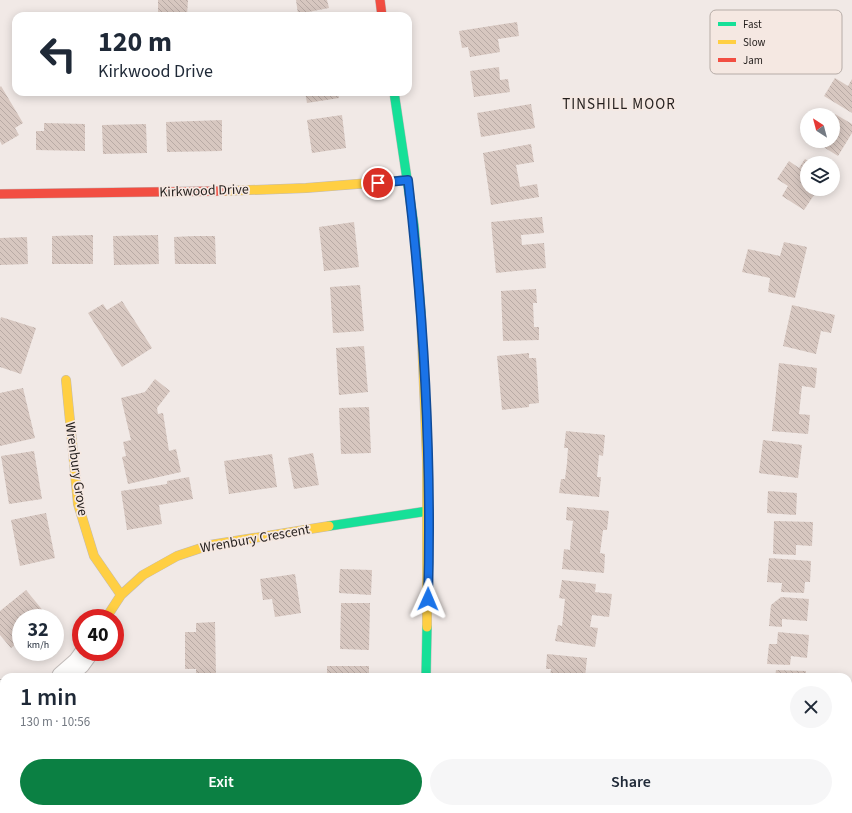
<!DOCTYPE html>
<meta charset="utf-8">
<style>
body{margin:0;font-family:"Source Sans 3",sans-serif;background:#f6f6f7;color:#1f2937;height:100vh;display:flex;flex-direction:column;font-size:15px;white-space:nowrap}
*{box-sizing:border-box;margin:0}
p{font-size:13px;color:#747a83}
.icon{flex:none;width:22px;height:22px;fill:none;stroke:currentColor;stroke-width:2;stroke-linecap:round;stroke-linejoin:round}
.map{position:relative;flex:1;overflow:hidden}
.panel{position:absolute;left:0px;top:673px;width:852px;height:140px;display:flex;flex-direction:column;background:#fff;border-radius:12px 12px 0 0;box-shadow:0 2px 10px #0003}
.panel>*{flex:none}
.guide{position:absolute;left:12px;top:12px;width:400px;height:84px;border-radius:12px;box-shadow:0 2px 10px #0003;background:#fff;color:#1f2937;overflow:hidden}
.needle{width:26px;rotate:324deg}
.buttons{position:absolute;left:800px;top:108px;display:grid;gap:8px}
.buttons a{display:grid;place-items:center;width:40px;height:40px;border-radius:50%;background:#fff;box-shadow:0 2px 10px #0003;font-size:20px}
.speed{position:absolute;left:12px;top:609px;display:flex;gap:8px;font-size:20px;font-weight:700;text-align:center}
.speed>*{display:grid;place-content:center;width:52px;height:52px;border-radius:50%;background:#fff;box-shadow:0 2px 10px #0003;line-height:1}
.speed small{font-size:10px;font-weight:400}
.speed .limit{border:6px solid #d22;background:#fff;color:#111}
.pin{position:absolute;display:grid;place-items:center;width:34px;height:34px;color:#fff;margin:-17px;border:2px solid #fff;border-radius:50%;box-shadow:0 1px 4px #0007}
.me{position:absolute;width:44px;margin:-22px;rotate:1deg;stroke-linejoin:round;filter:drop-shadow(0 0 3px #0008)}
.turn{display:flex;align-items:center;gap:14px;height:84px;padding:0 20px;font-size:18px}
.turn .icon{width:52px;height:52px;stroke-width:2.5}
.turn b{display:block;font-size:28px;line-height:34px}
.round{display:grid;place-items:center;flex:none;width:42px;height:42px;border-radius:21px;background:#f6f6f7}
.overview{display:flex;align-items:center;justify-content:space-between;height:68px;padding:0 20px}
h1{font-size:24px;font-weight:600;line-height:30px}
.button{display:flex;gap:8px;margin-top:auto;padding:8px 20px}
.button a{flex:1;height:46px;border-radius:24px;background:#0b8043;color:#fff;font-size:16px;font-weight:600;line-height:46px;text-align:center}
.button a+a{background:#f6f6f7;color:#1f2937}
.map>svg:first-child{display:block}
</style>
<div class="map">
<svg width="852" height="813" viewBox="0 0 852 813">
<defs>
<pattern id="building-back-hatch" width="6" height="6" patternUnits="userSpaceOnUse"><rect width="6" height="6" fill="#d7c7c0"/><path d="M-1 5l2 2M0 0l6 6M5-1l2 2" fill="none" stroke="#b8aaa5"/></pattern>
</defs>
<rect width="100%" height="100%" fill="#f1e9e6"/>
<path fill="url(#building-back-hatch)" d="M 158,0 L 188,0 L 187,16 L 158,16 Z
M 296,0 L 327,0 L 329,8 L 298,14 Z
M 517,22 L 519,36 L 498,39 L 500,52 L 470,57 L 468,47 L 462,48 L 459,31 Z
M 499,67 L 500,80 L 508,79 L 510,92 L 474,97 L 470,71 Z
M 835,78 L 848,86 L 852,79 L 852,113 L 824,96 Z
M 1,86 L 23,123 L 15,128 L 19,135 L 2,145 L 0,141 L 0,87 Z
M 305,92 L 338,92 L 339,98 L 307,103 Z
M 531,104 L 535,128 L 481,137 L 477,113 Z
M 835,114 L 852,124 L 852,133 L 838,156 L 814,141 L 833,141 L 833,117 Z
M 342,115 L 346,148 L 312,153 L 307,120 Z
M 222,120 L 222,151 L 167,152 L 166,122 Z
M 44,123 L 85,124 L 85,151 L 36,150 L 36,131 L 44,131 Z
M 146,124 L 147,153 L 103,154 L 102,125 Z
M 531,144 L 534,162 L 516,165 L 520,187 L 537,184 L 539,197 L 491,205 L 483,153 Z
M 805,159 L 812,163 L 807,163 L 807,189 L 818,189 L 804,210 L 782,196 L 788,186 L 777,179 L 789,161 L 799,168 Z
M 542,217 L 544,233 L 521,235 L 522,245 L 544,243 L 546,268 L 496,273 L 491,222 Z
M 354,222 L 359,267 L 324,271 L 319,227 Z
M 93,235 L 93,264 L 52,264 L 52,236 Z
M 158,235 L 159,264 L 114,265 L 113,236 Z
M 195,236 L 215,236 L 216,264 L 175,264 L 174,237 Z
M 27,237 L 28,264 L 0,265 L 0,238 Z
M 784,242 L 807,247 L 795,298 L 768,292 L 770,278 L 742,272 L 748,249 L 780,256 Z
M 360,285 L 364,331 L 333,333 L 330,287 Z
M 536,289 L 537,303 L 533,303 L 534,327 L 539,327 L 539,340 L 503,341 L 501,291 Z
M 122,301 L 152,348 L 122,367 L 88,313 L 103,304 L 107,310 Z
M 792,305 L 835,315 L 831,333 L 821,331 L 816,354 L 783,346 Z
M 1,317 L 36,328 L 21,374 L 0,367 L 0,321 Z
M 364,346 L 368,392 L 339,395 L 336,348 Z
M 529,353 L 529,358 L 536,358 L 539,403 L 529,404 L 529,407 L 502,410 L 497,356 Z
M 779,363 L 817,368 L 815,388 L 802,386 L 799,414 L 810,415 L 808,434 L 772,431 Z
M 155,379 L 170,391 L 157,408 L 158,414 L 163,413 L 169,451 L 176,449 L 181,472 L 128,484 L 122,457 L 126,456 L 123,442 L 131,440 L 121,398 L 145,392 Z
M 23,388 L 35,438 L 0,446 L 0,393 Z
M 369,407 L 371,453 L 341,454 L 339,408 Z
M 566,431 L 605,435 L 603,456 L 599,455 L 597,477 L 601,477 L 599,497 L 559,493 L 561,479 L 565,479 L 567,463 L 568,448 L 564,448 Z
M 763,440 L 802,445 L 798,478 L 759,473 Z
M 34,451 L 42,499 L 9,504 L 1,456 Z
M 313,453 L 319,485 L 294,489 L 288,458 Z
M 272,454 L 277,487 L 229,494 L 224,461 Z
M 189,477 L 193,499 L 159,505 L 162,524 L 127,530 L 121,491 L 167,484 L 167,481 Z
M 768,491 L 797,493 L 796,515 L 767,513 Z
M 567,507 L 609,511 L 607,530 L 603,530 L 600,553 L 605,554 L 604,573 L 562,569 L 564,549 L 570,550 L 571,537 L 573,521 L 566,520 Z
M 46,513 L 55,558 L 20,566 L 11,520 Z
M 774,521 L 813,522 L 812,546 L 796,545 L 796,555 L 773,554 Z
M 769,558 L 811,561 L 810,582 L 805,582 L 804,593 L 781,592 L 782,583 L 767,582 Z
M 340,569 L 372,570 L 371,595 L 339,593 Z
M 295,574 L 301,613 L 275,617 L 272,599 L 263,600 L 260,579 Z
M 562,580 L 596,584 L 595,592 L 612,594 L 609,617 L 592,615 L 590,627 L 598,628 L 595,647 L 555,641 L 558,625 L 562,626 L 565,599 L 559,598 Z
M 26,590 L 49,618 L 21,618 L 21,640 L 11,648 L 0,635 L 0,611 Z
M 781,597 L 809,599 L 807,621 L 782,619 L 782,627 L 769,626 L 771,605 Z
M 341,603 L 370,603 L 369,650 L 340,649 Z
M 215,622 L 216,677 L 196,677 L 196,669 L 185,669 L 185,632 L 196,632 L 196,623 Z
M 778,632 L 809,635 L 807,658 L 791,656 L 790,665 L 767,664 L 769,644 L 777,644 Z
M 547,654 L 587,658 L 585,677 L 550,677 L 551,669 L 546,669 Z
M 327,666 L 369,666 L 369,677 L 327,677 Z
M 776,670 L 806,671 L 806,677 L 775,677 Z
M 0,741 L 4,741 L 4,781 L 0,782 Z
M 523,809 L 566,809 L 566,813 L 522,813 Z
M 754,809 L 796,809 L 795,813 L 754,813 Z"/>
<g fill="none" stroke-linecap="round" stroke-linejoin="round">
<g stroke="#c0bab8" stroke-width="24">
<path id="street" d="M 63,677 L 79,663 L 87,652
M 0,691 L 4,691
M 848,796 L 852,757"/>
</g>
<g stroke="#c0bab8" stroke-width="10">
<path id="fast" d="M 394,92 L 414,226 L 421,314
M 329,526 L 428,511
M 426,677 L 427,627
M 424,809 L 424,813"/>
</g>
<g stroke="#c0bab8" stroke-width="10">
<path id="slow" d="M 224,191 L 306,188 L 408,180
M 421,314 L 427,461 L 427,627
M 66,380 L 78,504 L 94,556 L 121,595
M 106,618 L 121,595 L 143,575 L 177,556 L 210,545 L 329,526"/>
</g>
<g stroke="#c0bab8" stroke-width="10">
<path id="jam" d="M 380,0 L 382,16
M 0,194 L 224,191"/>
</g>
<use href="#street" stroke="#fdfcfb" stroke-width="22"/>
<use href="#fast" stroke="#16e098" stroke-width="9"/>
<use href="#slow" stroke="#ffcf43" stroke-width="9"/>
<use href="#jam" stroke="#f24e42" stroke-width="9"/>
</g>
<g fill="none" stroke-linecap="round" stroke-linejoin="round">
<g stroke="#114b97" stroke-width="10">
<path id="route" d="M 378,183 L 408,180 C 424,318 432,459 428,599"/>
</g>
<use href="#route" stroke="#1a73e8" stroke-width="7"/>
</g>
<g text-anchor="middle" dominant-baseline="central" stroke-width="3.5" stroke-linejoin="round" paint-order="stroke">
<g font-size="14" fill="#241f1d" stroke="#f5e8e2">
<text transform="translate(204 191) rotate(-2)">Kirkwood Drive</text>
<text transform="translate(76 469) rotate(82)">Wrenbury Grove</text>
<text transform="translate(255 539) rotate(-10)">Wrenbury Crescent</text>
</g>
<g font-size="15" letter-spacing="1" fill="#241f1d" stroke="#f5e8e2">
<text x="619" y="104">TINSHILL MOOR</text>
</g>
</g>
<rect x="710" y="10" width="132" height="64" rx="6" fill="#f5e8e2" stroke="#b6aca7" stroke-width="1"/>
<rect x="718" y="22" width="18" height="4" fill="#16e098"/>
<rect x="718" y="40" width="18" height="4" fill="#ffcf43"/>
<rect x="718" y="58" width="18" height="4" fill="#f24e42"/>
<g font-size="11" fill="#241f1d">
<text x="743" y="28">Fast</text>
<text x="743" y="46">Slow</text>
<text x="743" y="64">Jam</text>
</g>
</svg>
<div class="buttons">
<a><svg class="needle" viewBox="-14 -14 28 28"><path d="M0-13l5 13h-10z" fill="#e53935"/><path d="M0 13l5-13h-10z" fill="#747a83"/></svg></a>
<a><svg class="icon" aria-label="layers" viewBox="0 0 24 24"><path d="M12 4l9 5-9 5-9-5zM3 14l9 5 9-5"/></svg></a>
</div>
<div class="speed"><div>32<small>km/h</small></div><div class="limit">40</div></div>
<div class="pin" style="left:378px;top:183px;background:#d93025"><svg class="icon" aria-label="arrive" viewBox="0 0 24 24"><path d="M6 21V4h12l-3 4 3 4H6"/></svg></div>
<svg class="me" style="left:428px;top:599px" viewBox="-20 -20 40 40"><path d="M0-17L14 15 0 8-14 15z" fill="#1a73e8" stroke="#fff" stroke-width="4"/></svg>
<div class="guide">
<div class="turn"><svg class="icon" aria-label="left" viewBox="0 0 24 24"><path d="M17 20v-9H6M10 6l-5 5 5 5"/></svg><div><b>120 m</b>Kirkwood Drive</div></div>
</div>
<section class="panel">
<div class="overview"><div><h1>1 min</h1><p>130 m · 10:56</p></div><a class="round"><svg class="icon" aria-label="close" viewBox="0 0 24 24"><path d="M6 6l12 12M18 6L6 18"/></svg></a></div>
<div class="button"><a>Exit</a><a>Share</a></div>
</section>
</div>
